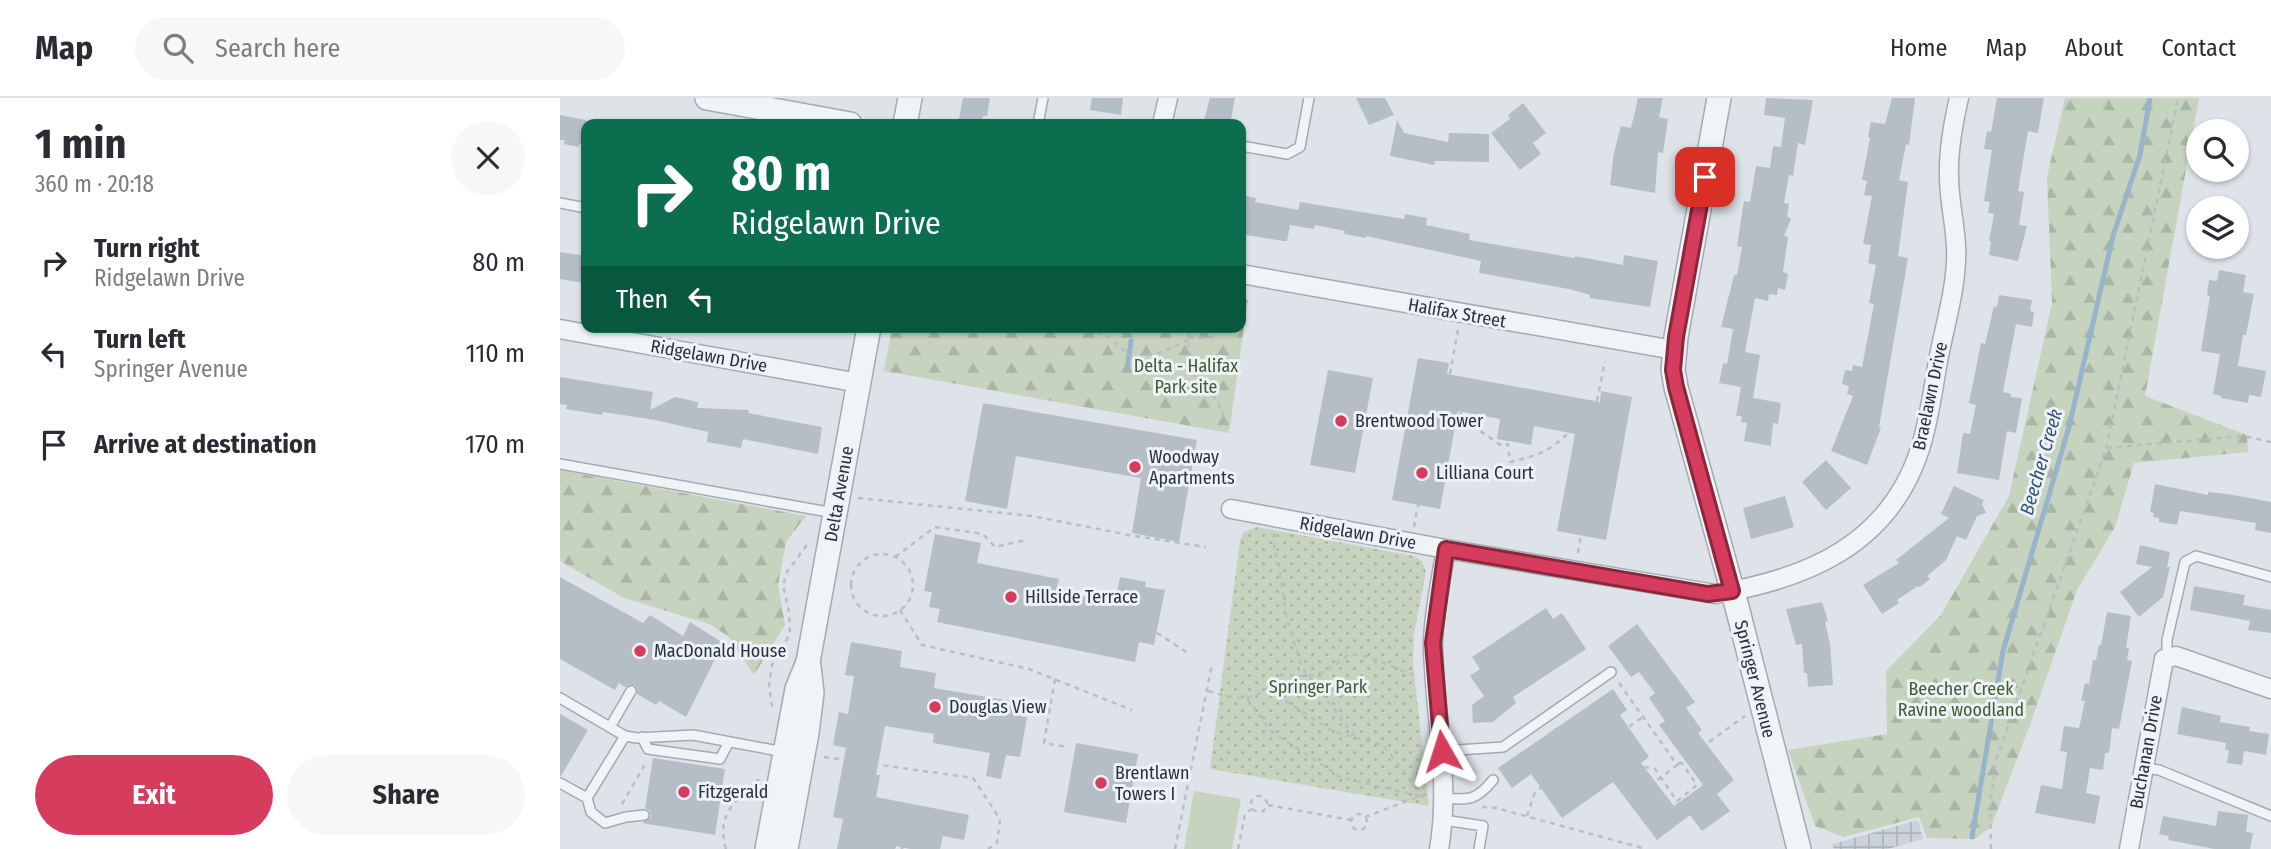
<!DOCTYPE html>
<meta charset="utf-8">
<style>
body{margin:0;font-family:"Fira Sans Condensed",sans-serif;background:#f7f7f7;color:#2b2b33;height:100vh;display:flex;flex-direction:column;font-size:26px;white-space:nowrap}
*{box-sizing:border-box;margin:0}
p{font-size:23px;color:#7c7c81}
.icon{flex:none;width:38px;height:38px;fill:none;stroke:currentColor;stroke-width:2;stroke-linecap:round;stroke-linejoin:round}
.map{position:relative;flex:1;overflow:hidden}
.sheet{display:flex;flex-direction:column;background:#fff;width:560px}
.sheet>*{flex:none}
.hud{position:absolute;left:21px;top:21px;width:665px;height:214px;border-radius:14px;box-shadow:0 2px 5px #0004;background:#0b6e4f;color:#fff;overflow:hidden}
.fabs{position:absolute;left:1626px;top:21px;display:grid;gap:14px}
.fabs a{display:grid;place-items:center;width:63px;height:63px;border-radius:50%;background:#fff;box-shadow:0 2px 5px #0004;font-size:35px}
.pin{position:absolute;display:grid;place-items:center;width:60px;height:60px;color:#fff;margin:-30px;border-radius:14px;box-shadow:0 4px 10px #0006}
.me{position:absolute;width:77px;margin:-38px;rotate:354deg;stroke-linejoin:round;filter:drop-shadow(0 0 5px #0008)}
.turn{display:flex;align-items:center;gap:24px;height:147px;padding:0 35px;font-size:32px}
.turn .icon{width:91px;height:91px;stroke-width:2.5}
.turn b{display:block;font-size:49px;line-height:60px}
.then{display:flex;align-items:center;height:66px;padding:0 35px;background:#0003;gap:14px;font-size:26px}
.round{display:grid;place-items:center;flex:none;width:74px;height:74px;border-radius:37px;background:#f7f7f7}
.summary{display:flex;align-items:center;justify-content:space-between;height:119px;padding:0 35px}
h1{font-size:42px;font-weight:700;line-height:52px}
.button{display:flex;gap:14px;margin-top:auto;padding:14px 35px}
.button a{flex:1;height:80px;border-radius:42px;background:#d53c5e;color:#fff;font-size:28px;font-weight:700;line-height:80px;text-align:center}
.button a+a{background:#f7f7f7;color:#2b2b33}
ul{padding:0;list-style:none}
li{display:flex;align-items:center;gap:21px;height:91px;padding:0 35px}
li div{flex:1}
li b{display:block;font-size:26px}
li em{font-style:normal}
header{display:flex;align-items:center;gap:42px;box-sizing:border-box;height:98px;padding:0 35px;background:#fff;border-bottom:2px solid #e1e1e2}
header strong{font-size:33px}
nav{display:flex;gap:38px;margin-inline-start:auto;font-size:24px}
.search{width:490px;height:63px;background:#f7f7f7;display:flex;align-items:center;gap:18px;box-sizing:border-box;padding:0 24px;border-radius:38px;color:#7c7c81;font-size:26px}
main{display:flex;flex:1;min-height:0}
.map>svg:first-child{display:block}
</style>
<header>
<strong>Map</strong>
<div class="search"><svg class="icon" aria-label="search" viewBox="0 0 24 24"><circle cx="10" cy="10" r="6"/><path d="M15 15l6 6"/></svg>Search here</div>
<nav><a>Home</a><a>Map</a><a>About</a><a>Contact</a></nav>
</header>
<main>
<section class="sheet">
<div class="summary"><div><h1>1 min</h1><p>360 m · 20:18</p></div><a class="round"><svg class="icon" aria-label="close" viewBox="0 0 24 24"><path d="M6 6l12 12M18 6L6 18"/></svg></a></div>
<ul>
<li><svg class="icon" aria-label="right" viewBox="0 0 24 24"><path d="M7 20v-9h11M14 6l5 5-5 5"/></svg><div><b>Turn right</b><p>Ridgelawn Drive</p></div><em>80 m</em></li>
<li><svg class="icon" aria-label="left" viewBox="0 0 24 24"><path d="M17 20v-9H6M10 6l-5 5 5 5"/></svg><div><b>Turn left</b><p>Springer Avenue</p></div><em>110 m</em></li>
<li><svg class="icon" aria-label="arrive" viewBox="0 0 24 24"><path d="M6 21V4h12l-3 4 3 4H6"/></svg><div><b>Arrive at destination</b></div><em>170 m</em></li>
</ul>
<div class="button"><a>Exit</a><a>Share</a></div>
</section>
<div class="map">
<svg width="1711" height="751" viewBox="0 0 1711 751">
<defs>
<pattern id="industrial-grid" width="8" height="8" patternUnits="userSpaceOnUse" patternTransform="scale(1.75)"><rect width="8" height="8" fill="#ccd2db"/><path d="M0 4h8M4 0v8" fill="none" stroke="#afb5bd"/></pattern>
<pattern id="forest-firs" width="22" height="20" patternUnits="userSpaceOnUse" patternTransform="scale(1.75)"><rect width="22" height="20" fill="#c6d3bf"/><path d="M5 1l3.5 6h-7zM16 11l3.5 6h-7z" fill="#aab6a5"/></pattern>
<pattern id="park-dots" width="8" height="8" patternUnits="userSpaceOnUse" patternTransform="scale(1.75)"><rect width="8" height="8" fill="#c6d3bf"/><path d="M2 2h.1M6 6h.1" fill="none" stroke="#aab6a5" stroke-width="1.8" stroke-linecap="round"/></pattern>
</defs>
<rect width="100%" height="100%" fill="#dee3e9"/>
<path fill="url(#industrial-grid)" d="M 1358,722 L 1363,741 L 1328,751 L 1274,751 L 1272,746 Z"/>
<path fill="url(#forest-firs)" d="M 1505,0 L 1639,0 L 1585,298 L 1687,337 L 1688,354 L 1574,365 L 1555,429 L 1517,492 L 1470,627 L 1431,729 L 1415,741 L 1367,740 L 1359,719 L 1284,739 L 1255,728 L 1228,652 L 1327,636 L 1326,573 L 1381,517 L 1449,398 L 1492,205 L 1487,79 Z
M 681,201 L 688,202 L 669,335 L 324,273 L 332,229 L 681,229 Z
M 0,372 L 246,418 L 226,444 L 218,487 L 225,527 L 194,577 L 168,538 L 149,526 L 64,500 L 0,463 Z"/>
<path fill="url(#park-dots)" d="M 697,429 L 854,458 L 862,463 L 866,474 L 854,536 L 853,565 L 869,708 L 650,671 L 680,442 L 684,434 Z"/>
<path fill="#c6d3bf" d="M 634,693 L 681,701 L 672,751 L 624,751 Z"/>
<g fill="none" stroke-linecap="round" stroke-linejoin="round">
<path stroke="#97b4cb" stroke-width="5" d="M 567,271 L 571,243
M 1412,739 L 1443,553 L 1509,329 L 1553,138 L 1580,57 L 1590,0"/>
</g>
<path fill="#b5bdc6" d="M 403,0 L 430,0 L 427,18 L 423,18 L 421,26 L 398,26 Z
M 532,0 L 563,0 L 561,17 L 530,12 Z
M 650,0 L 675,0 L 670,26 L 643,26 Z
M 796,0 L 825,0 L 834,17 L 809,27 Z
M 1078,0 L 1103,0 L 1099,19 L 1108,21 L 1103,55 L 1098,54 L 1095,95 L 1050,87 L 1054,54 L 1061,28 L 1071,30 Z
M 1206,0 L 1253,2 L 1245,47 L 1238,45 L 1233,78 L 1229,77 L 1224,105 L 1229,106 L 1227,118 L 1231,121 L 1224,138 L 1228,139 L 1223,174 L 1228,176 L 1225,192 L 1218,190 L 1217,197 L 1209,196 L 1208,203 L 1195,200 L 1185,254 L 1200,257 L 1193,300 L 1221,305 L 1218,326 L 1213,325 L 1211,348 L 1184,343 L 1187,325 L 1181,324 L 1182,318 L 1176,318 L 1181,289 L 1159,285 L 1163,265 L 1167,266 L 1173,231 L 1161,229 L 1174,177 L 1177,177 L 1182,149 L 1177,148 L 1184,103 L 1190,104 L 1196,68 L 1210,70 L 1213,48 L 1221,49 L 1225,20 L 1204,17 Z
M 1332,0 L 1355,0 L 1349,47 L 1346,46 L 1339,82 L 1348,84 L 1338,158 L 1348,160 L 1319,329 L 1321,330 L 1307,367 L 1271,353 L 1293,298 L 1287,296 L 1289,288 L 1282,286 L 1285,272 L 1292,273 L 1293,267 L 1302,269 L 1314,206 L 1309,205 L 1316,167 L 1308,165 L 1311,147 L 1303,146 L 1312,98 L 1304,97 L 1307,83 L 1302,82 L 1310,40 L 1308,39 L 1311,24 L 1325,26 Z
M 1437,0 L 1484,0 L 1478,35 L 1468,33 L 1458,93 L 1464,94 L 1459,127 L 1467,128 L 1458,163 L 1429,157 L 1431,143 L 1429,143 L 1434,116 L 1428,115 L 1430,104 L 1424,103 L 1432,52 L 1424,51 L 1427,33 L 1431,34 Z
M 963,5 L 986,35 L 973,45 L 981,56 L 960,72 L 931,35 L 950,21 L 948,17 Z
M 0,17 L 26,22 L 26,47 L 19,46 L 19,49 L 4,46 L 5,42 L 0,42 Z
M 837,22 L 844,35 L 888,44 L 889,35 L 929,36 L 929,64 L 875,63 L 874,67 L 830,58 Z
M 681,97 L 696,100 L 695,104 L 738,112 L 740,104 L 844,121 L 845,116 L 867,120 L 866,127 L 910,136 L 909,142 L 1015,160 L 1015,158 L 1063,167 L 1064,157 L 1098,163 L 1090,209 L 1030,200 L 1030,197 L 1009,191 L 919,175 L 921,163 L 806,138 L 806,140 L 784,136 L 785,133 L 755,127 L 754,131 L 730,127 L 727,143 L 723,143 L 681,136 Z
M 0,154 L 26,158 L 23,185 L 0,181 Z
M 1659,172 L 1686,177 L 1683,194 L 1694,196 L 1686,237 L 1683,237 L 1678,268 L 1706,273 L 1701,299 L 1689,297 L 1688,305 L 1661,300 L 1661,298 L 1653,296 L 1660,256 L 1641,253 L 1650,198 L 1647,197 L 1649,182 L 1657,183 Z
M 1439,197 L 1472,202 L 1470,213 L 1474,214 L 1472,229 L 1456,226 L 1443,294 L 1451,296 L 1451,299 L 1462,300 L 1456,335 L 1447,333 L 1439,382 L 1397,375 L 1403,335 L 1410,336 L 1416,307 L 1409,305 L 1421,245 L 1425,246 L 1434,208 L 1437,209 Z
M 858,260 L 889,265 L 887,276 L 1040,304 L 1041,293 L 1072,299 L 1046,442 L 997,433 L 1015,336 L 974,328 L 971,347 L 937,341 L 940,321 L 898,313 L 880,411 L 832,402 Z
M 768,272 L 813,280 L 795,375 L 750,367 Z
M 0,279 L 93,294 L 90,312 L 115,299 L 138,304 L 137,310 L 189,312 L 188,315 L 262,329 L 258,356 L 183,341 L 181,350 L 147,344 L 148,334 L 95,322 L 43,314 L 42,317 L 6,311 L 7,307 L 0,306 Z
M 423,305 L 637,342 L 619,444 L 572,435 L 581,380 L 456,358 L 447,411 L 405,403 Z
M 1266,362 L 1291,390 L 1266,412 L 1242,384 Z
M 1595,386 L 1648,397 L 1648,394 L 1668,396 L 1711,404 L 1711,435 L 1695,432 L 1696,425 L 1620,413 L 1617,427 L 1599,424 L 1599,420 L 1593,419 L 1594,415 L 1590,414 Z
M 1394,388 L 1424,402 L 1422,406 L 1426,415 L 1417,418 L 1406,442 L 1397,438 L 1386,462 L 1367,478 L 1370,481 L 1360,489 L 1358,488 L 1337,502 L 1339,505 L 1322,516 L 1303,487 L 1339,465 L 1336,462 L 1389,420 L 1381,416 Z
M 1225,398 L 1234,429 L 1191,441 L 1183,410 Z
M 375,436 L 421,445 L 417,465 L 499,481 L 496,493 L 555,504 L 560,479 L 586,484 L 585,489 L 605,492 L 594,547 L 579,544 L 575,564 L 377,524 L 380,511 L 369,509 L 372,494 L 364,493 Z
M 1580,447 L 1610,454 L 1607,469 L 1610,469 L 1603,499 L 1579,519 L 1560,494 L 1592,469 L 1576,466 Z
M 0,479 L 83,525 L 90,517 L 123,538 L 130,524 L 163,545 L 126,619 L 99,603 L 96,607 L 77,596 L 77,590 L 74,587 L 65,589 L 59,585 L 55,592 L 0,561 Z
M 1634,488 L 1685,497 L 1683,507 L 1711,512 L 1711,535 L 1688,532 L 1690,523 L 1630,512 Z
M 1262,504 L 1268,523 L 1265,524 L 1270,545 L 1273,587 L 1248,589 L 1247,575 L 1244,575 L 1242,546 L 1236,547 L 1226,511 Z
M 986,510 L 993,521 L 1002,515 L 1026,551 L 953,599 L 956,605 L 933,624 L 913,625 L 912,607 L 924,598 L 910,578 L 920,571 L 912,559 Z
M 1547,514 L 1571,518 L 1566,550 L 1569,550 L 1567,562 L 1572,563 L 1559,631 L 1552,630 L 1549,655 L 1545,655 L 1543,672 L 1530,670 L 1526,695 L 1540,698 L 1535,726 L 1475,715 L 1481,687 L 1502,691 L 1507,654 L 1500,653 L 1504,628 L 1519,630 L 1525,603 L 1521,603 L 1525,585 L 1529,586 L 1533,562 L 1536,562 L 1539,547 L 1541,547 Z
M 1077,526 L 1135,604 L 1126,610 L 1142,632 L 1138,635 L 1174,682 L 1157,696 L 1170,713 L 1142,733 L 1130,717 L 1097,742 L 1053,684 L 1002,720 L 971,676 L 952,690 L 938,670 L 1053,591 L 1067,612 L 1060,617 L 1089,659 L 1081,665 L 1114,708 L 1143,687 L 1099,627 L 1105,623 L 1089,600 L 1095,595 L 1079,574 L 1071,579 L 1048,548 Z
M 291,544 L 342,553 L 340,569 L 376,575 L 374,590 L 462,605 L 460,618 L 467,619 L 460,659 L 446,657 L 441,681 L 426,678 L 430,655 L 373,645 L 374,636 L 325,628 L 316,677 L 320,677 L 316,699 L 409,717 L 404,742 L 383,738 L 380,751 L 350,751 L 336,748 L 335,751 L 277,751 L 283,721 L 273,719 L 286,650 L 273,647 L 279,614 L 288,616 L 294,578 L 285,577 Z
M 1622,609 L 1661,618 L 1660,624 L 1690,629 L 1689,633 L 1709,636 L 1706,657 L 1684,653 L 1682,667 L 1667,665 L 1669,652 L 1665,652 L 1666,645 L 1617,636 Z
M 0,616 L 28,632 L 1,678 L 0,678 Z
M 516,645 L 578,656 L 566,725 L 504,714 Z
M 93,660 L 165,671 L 155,737 L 82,725 L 91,719 L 90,713 L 85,710 Z
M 1658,713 L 1688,717 L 1686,734 L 1693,735 L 1690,751 L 1654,751 L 1608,742 L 1609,738 L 1599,736 L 1603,718 L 1656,728 Z"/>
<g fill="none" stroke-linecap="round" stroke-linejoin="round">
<g stroke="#a3aab3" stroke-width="12">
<path id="service" d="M 478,26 L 483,0
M 681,48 L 727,56 L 740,49 L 749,0
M 0,105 L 26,110
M 0,366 L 274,415
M 1607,559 L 1607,542 L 1625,464 L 1636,458 L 1711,479
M 0,600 L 65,638 L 77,640 L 133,637 L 224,654
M 50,629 L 71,593
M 82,639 L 88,651 L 160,661 L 169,644
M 882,653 L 943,649 L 1051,574
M 1583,670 L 1599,672 L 1711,718
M 0,685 L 27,700 L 65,638
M 27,700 L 31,714 L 45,725 L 66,719 L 84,717
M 883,700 C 909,702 916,703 933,682
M 884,722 L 923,728 L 919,751"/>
</g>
<g stroke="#a3aab3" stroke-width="21">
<path id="minor" d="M 602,26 L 608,0
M 681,176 L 1114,252
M 0,231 L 299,285
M 671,411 L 886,451 L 1155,496 C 1247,481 1329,447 1360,351 C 1369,323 1373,292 1378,263 C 1385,226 1398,185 1396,148 C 1395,125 1389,102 1389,79 C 1388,52 1393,26 1399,0
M 879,751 C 891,683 874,615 873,547 C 873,517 881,481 886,451
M 1569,751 L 1604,561 L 1616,558 L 1711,591"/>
</g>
<g stroke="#a3aab3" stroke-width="26">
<path id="tertiary" d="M 147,0 L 290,26
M 1159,0 L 1116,239 L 1113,272 L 1116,289 L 1177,509 L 1239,751
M 345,26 L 350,0
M 207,751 L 237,591 L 248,564 L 309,229
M 226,751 L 247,635 L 252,595 L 249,568"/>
</g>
<path stroke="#b8bec4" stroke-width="2.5" stroke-dasharray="5 5" stroke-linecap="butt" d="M 681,209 L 687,217
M 681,223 L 686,223
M 507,229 L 546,237 L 574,261 L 602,254 L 628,242
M 625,229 L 632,240 L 654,239 L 661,229
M 629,235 L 628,248 L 634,277 L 657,302 L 666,325
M 890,276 L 898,232
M 1037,303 L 1045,263
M 901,314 L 900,319 L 942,348 L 948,346 L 950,364 C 976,358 990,354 1009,334
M 1547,350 L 1683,338 L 1711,344
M 298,400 L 472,418 L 569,437 L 646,449
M 854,429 L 858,407
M 714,435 L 714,449 L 719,467 L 726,518 L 741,568 L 796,640
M 1018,455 L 1021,438
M291 487a31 31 0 1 1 62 0a31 31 0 1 1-62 0Z
M 335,459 L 375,429 L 423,436 L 435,449 L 466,442
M 340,512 L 362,547 L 469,571 L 572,612
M 597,535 L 628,555
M 495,581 L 484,645 L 507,649
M 1059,585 L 1117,667 L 1095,684
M 709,592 L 772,633 L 823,647 L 853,685 L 860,698 L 865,699
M 648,593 C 682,603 698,605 722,576 C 755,581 763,577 789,556 L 809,559 L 856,578
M 687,600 L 710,632 L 780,679 L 860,698
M 212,609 L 209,587 L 212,567 L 230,536 L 229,514 L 223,487 L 227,474 L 249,444
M 995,630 L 1020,663
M 264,659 L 413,680 L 440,721 L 437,745 L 428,751
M 1117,667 L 1185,618
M 1084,669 L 1095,671 L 1117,703 L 1137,687 L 1121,664
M691 706a8 8 0 1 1 16 0a8 8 0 1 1-16 0Z
M 62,706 L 87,663
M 708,707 L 791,722
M 922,709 L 936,710 L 1086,751
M791 724a8 8 0 1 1 16 0a8 8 0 1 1-16 0Z
M 967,718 L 975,694 L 1083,619
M 805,719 L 858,699
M 166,751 C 156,715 175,704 199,681
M 342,751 L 342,749
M 615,751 L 652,566
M 678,751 L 685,716 L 692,711
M 1431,751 L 1430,708 L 1436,662 L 1546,351 L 1618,0"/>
<use href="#service" stroke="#f1f4f7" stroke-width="9"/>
<use href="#minor" stroke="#f1f4f7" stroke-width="18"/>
<use href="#tertiary" stroke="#f1f4f7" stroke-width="23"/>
</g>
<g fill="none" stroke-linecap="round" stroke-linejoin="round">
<g stroke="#8a273d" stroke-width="18">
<path id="route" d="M 882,653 L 873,545 L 886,451 L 1148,496 L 1172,493 L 1116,289 L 1113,272 L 1116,239 L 1145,79"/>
</g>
<use href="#route" stroke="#d53c5e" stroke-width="12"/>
</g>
<g fill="#d53c5e" stroke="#eef2f6" stroke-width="2.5">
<circle cx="781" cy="323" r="7"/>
<circle cx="575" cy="369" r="7"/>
<circle cx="862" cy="375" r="7"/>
<circle cx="451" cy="499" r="7"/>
<circle cx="80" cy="553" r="7"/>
<circle cx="375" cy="609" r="7"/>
<circle cx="541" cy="685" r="7"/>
<circle cx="124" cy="694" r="7"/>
</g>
<g text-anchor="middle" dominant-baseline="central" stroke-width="6" stroke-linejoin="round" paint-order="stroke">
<g font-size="18" fill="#273241" stroke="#eef2f6">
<text transform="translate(897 215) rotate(10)">Halifax Street</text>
<text transform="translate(149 258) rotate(10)">Ridgelawn Drive</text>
<text transform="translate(1370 298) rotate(-78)">Braelawn Drive</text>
<text transform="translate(279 396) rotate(-80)">Delta Avenue</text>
<text transform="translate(798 435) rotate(10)">Ridgelawn Drive</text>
<text transform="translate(1195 581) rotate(76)">Springer Avenue</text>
<text transform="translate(1586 654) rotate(-80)">Buchanan Drive</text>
</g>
<g font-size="18" fill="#3e5d33" stroke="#eef2f6">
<text x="626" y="268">Delta - Halifax<tspan x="626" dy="21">Park site</tspan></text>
<text x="758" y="589">Springer Park</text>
<text x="1401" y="591">Beecher Creek<tspan x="1401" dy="21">Ravine woodland</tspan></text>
</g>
<g font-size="18" fill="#273241" stroke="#eef2f6" text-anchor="start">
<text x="795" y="323">Brentwood Tower</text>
<text x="589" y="359">Woodway<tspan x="589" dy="21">Apartments</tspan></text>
<text x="876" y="375">Lilliana Court</text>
<text x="465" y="499">Hillside Terrace</text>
<text x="94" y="553">MacDonald House</text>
<text x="389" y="609">Douglas View</text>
<text x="555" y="675">Brentlawn<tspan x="555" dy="21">Towers I</tspan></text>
<text x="138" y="694">Fitzgerald</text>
</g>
<g font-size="19" font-style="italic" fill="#2f5476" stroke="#eef2f6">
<text transform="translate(1481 364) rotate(-74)">Beecher Creek</text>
</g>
</g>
</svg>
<div class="fabs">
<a><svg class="icon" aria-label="search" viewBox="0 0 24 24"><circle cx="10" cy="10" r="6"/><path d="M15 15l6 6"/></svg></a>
<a><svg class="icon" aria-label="layers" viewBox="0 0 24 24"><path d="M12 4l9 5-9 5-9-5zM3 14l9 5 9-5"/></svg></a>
</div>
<div class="pin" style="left:1145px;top:79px;background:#d93025"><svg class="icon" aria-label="arrive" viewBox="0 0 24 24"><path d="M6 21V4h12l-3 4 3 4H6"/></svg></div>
<svg class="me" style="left:882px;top:653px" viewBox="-20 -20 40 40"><path d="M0-17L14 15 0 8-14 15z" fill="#d53c5e" stroke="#fff" stroke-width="4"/></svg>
<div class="hud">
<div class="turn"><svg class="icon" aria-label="right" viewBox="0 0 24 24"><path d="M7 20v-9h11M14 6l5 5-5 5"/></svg><div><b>80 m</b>Ridgelawn Drive</div></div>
<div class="then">Then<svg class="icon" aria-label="left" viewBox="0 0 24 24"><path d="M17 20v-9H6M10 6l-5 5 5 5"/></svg></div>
</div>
</div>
</main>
